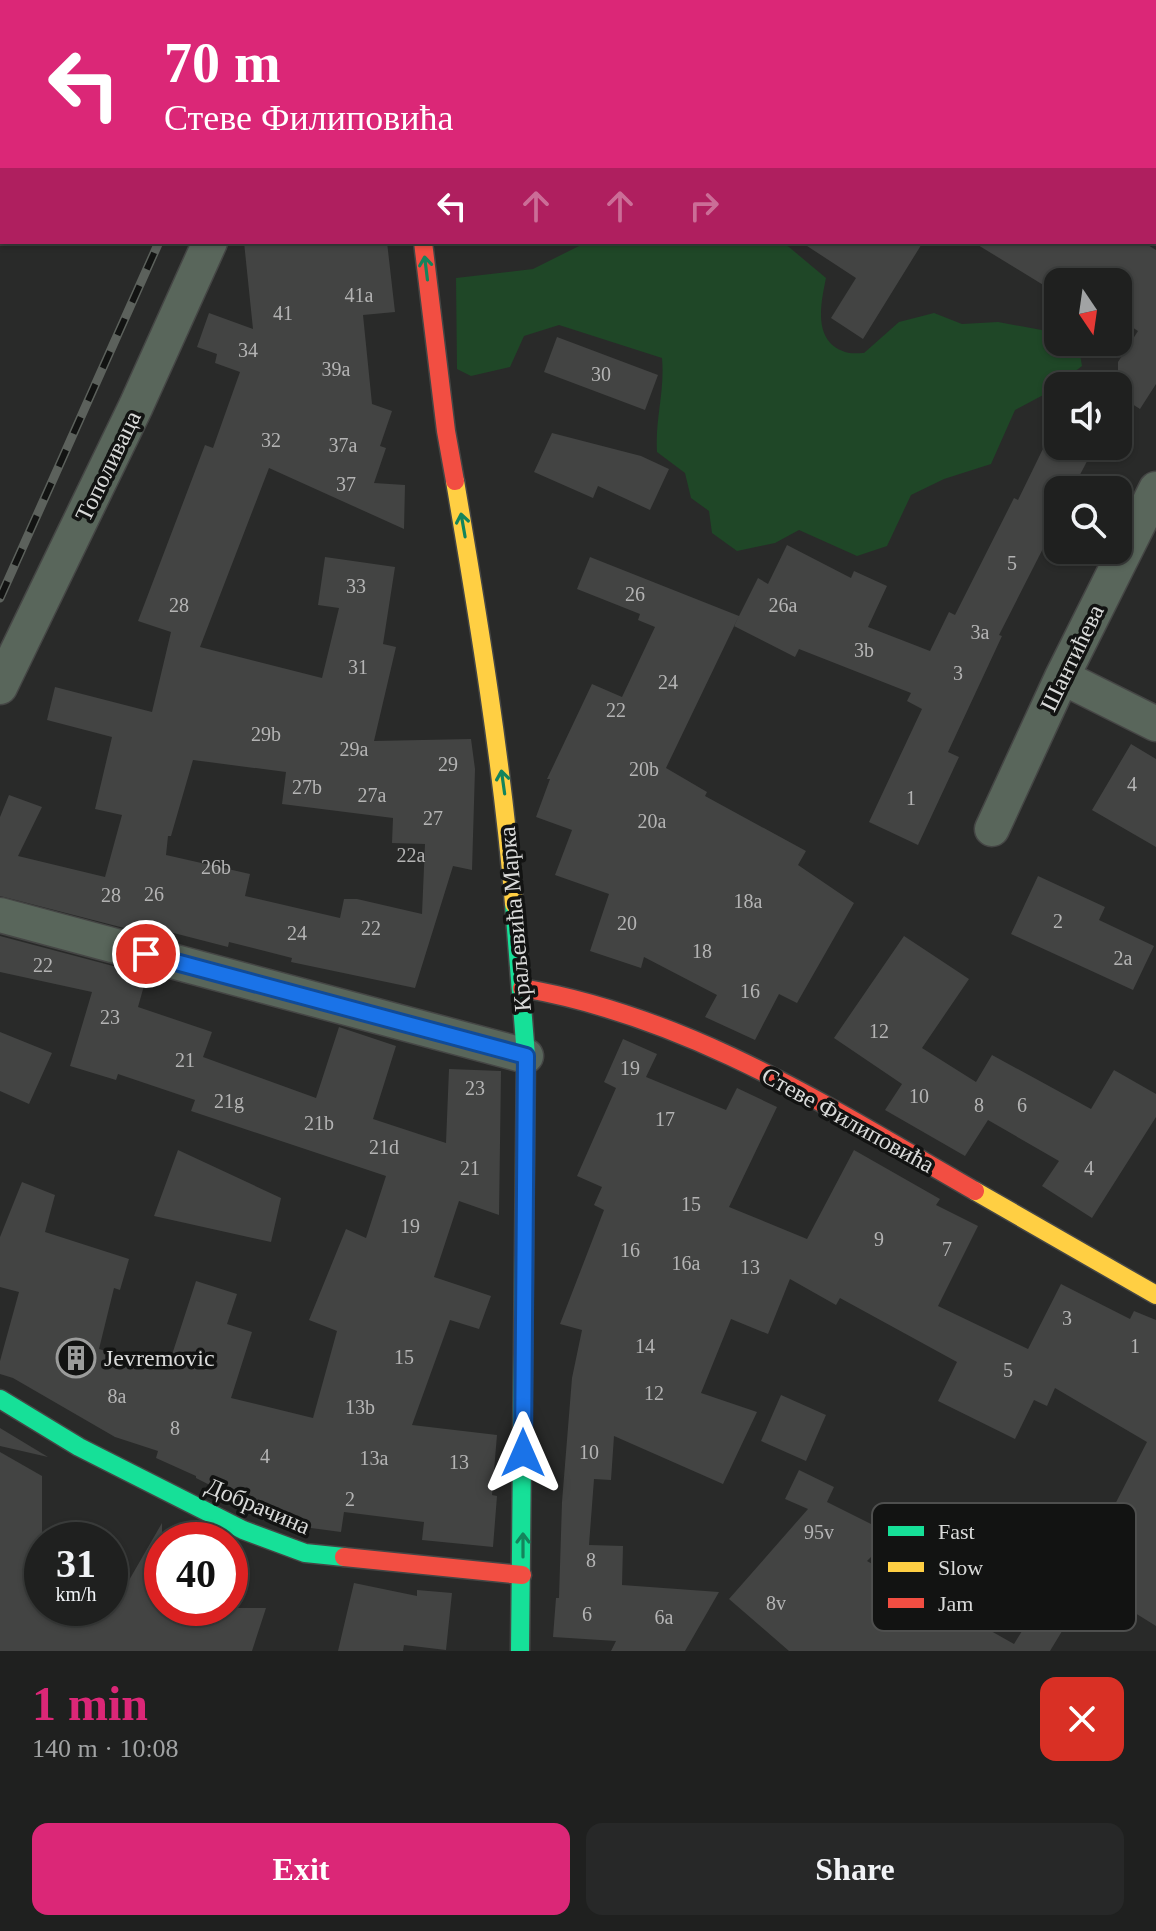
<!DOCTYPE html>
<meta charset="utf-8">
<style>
body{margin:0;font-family:"Times New Roman",serif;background:#272828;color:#f1f3f6;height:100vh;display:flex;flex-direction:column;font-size:30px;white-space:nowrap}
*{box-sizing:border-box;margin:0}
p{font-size:26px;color:#a1a3a4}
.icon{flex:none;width:44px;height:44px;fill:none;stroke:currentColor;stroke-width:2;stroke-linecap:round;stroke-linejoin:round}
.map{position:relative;height:1651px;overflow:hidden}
.sheet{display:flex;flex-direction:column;background:#1f201f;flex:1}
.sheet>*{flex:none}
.guide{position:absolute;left:0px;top:0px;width:1156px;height:244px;box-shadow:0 2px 6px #0004,0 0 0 2px #3c3e3d;background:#db2777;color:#fff;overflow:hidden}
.needle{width:52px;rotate:167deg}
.buttons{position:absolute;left:1044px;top:268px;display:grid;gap:16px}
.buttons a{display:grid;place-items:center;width:88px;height:88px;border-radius:16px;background:#1f201f;box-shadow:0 2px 6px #0004,0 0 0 2px #3c3e3d;font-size:40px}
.speed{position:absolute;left:24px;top:1522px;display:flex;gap:16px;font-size:40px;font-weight:700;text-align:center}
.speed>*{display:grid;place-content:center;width:104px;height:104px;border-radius:50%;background:#1f201f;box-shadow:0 2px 6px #0004,0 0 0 2px #3c3e3d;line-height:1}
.speed small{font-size:20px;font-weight:400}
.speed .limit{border:12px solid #d22;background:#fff;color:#111}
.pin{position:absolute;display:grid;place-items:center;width:68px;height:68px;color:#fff;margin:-34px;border:4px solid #fff;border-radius:50%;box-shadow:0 2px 8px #0007}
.me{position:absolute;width:88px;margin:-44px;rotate:0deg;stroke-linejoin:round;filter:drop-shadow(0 0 6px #0008)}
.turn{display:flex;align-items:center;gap:28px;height:168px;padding:0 32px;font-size:36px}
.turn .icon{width:104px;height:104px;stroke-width:2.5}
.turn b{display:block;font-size:56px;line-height:68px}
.lanes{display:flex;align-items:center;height:76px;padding:0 32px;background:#0003;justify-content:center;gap:40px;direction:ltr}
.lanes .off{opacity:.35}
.round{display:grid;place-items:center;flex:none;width:84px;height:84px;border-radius:16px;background:#272828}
.summary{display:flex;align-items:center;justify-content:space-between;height:136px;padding:0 32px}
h1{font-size:48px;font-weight:700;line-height:60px;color:#db2777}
.action{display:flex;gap:16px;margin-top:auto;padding:16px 32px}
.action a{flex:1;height:92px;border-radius:16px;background:#db2777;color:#fff;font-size:32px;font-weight:700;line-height:92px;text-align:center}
.action a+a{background:#272828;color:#f1f3f6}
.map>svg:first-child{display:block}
</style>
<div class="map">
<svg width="1156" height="1651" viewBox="0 0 1156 1651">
<rect width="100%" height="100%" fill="#292a29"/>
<path fill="#1f4727" d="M 587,242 L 783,242 L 826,278 C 821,303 812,341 845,352 C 850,354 859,353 864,353 L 899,322 L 934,313 L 962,324 L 998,322 L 1058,333 L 1058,342 L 1078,342 L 1082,366 L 1047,393 L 1015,410 L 991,464 L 944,479 L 911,495 L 887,546 L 857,556 L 799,530 L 775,543 L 737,551 L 712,533 L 709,511 L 691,498 L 685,473 L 657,452 C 655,418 665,392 662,358 L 559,325 L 524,336 L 510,367 L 471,376 L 457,369 L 456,278 L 533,269 Z"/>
<path fill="#041b06" d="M 2,49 L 2,171 L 0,173 L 0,52 Z"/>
<path fill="#434443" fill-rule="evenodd" d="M 244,242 L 387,242 L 395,312 L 363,315 L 372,404 L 392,411 L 380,446 L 386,448 L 374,483 L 405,485 L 404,529 L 269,468 L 200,647 L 322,678 L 339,608 L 318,605 L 325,557 L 395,567 L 383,644 L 396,647 L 374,741 L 471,739 L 475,769 L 472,870 L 453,866 L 415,988 L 291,962 L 292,958 L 229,942 L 228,947 L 162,930 L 159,937 L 0,896 L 0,817 L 9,795 L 42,807 L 18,856 L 105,877 L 122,815 L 95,809 L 112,737 L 47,720 L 55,687 L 152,712 L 171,632 L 138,621 L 205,445 L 213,448 L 240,372 L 215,363 L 217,354 L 197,347 L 209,313 L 253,329 ZM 193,760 L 286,772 L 282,804 L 393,818 L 392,843 L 425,844 L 422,914 L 357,899 L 344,899 L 340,918 L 245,896 L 250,874 L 166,855 L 168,836 L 171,836 Z
M 801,242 L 923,242 L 863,339 L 831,318 L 856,278 Z
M 973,242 L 1143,242 L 1156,250 L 1156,384 L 1140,409 L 1118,395 L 1118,362 L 1138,331 L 1118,318 L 1118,282 L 1058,282 L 1058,294 Z
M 557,337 L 658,375 L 645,410 L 544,372 Z
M 1058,418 L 1058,458 L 1065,446 L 1095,446 L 1072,490 L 1058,490 L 1058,519 L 999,635 L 1002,636 L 948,752 L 959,757 L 918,845 L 869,822 L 922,709 L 907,701 L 911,693 L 799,649 L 795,657 L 734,626 L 758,578 L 768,584 L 787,545 L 851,578 L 854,571 L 887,586 L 868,627 L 930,651 L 949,612 L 955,615 L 1014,498 L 1018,500 Z
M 552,433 L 641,456 L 669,469 L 650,510 L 598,486 L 593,498 L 534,472 Z
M 590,557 L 739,616 L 666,768 L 707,792 L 705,796 L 806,851 L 798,865 L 854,903 L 797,1003 L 779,994 L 755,1040 L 705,1017 L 717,995 L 644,957 L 641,968 L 590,951 L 609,894 L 555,875 L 572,830 L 536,817 L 550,779 L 547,779 L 592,684 L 622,697 L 655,627 L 638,620 L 640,614 L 577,589 Z
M 1131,744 L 1156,759 L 1156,847 L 1092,810 Z
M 1038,876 L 1105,907 L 1099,920 L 1154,946 L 1133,990 L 1011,934 Z
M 0,936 L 147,975 L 138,1007 L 212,1032 L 203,1057 L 316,1098 L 339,1027 L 396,1046 L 373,1119 L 446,1143 L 449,1069 L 501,1071 L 499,1215 L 459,1201 L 434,1277 L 491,1296 L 479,1329 L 450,1320 L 412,1425 L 497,1435 L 492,1495 L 497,1496 L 493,1547 L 422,1540 L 424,1522 L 344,1512 L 341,1532 L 311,1528 L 253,1507 L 196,1478 L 196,1476 L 156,1458 L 158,1451 L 115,1437 L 13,1378 L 0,1374 L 0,1361 L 19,1292 L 0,1287 L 0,1237 L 22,1182 L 55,1195 L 45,1232 L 129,1259 L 120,1290 L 114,1288 L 99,1349 L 167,1370 L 196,1281 L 237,1294 L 227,1324 L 252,1332 L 231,1398 L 313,1418 L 337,1331 L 309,1320 L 346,1229 L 366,1238 L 386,1176 L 191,1111 L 195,1100 L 118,1074 L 116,1080 L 70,1066 L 92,992 L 0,972 Z
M 904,936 L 969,979 L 922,1048 L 976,1082 L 992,1055 L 1091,1109 L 1114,1070 L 1156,1094 L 1156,1117 L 1092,1218 L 1042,1186 L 1059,1161 L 988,1120 L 965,1156 L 885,1110 L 902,1084 L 834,1038 Z
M 0,1032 L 52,1053 L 29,1104 L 0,1091 Z
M 623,1039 L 657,1054 L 646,1077 L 726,1110 L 737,1088 L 777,1107 L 729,1207 L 807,1239 L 854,1150 L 940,1199 L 936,1205 L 978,1226 L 938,1306 L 1028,1349 L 1061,1284 L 1130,1319 L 1134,1311 L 1156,1320 L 1156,1626 L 1090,1585 L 1050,1651 L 789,1651 L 729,1599 L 808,1509 L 785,1499 L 799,1470 L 834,1487 L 827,1502 L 893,1535 L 867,1561 L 1014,1644 L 1051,1584 L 1000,1553 L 1018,1524 L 1063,1551 L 1092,1506 L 1109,1516 L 1147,1442 L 1055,1388 L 1047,1406 L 1034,1400 L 1015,1439 L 938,1401 L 957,1362 L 840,1298 L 836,1305 L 790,1279 L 768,1334 L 731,1319 L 701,1393 L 757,1412 L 723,1484 L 614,1436 L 611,1480 L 594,1479 L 589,1545 L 623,1546 L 622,1585 L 719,1592 L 685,1651 L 611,1651 L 616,1641 L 553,1637 L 556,1598 L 559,1598 L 562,1502 L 572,1378 L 582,1330 L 560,1324 L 604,1210 L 594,1205 L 602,1187 L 577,1176 L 616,1088 L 604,1082 Z
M 178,1150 L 281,1198 L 271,1242 L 154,1216 Z
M 781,1395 L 826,1415 L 806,1461 L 761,1441 Z
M 0,1428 L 48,1457 L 0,1446 Z
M 0,1452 L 42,1476 L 42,1608 L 113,1608 L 162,1523 L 162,1608 L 266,1608 L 252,1651 L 0,1651 Z
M 354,1583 L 417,1596 L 417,1590 L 452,1593 L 446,1650 L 404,1645 L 403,1651 L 338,1651 Z"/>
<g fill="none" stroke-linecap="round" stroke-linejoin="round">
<g stroke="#454645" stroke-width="37">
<path id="street" d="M 393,0 L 393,2
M 815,0 L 818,2
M 319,2 L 320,0
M 850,2 L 851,0
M 1154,212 L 1156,213
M 1062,677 L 1156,724
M 0,687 L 136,406 L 210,242
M 992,829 L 1062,677 L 1156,489
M 0,915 L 526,1056"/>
</g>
<g stroke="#454645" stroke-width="21">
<path id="fast" d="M 514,904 L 526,1056 L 520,1651
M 0,1399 L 79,1447 L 243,1530 L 305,1553 L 344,1557"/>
</g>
<g stroke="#454645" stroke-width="21">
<path id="slow" d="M 455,481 C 479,622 502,762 514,904
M 975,1191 L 1156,1295"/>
</g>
<g stroke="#454645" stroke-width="21">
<path id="jam" d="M 423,242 L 446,431 L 455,481
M 522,988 C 690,1017 829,1107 975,1191
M 344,1557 L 522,1575"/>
</g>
<use href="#street" stroke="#59665b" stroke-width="34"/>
<use href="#fast" stroke="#16e098" stroke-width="18"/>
<use href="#slow" stroke="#ffcf43" stroke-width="18"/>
<use href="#jam" stroke="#f24e42" stroke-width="18"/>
<g stroke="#5c615c" stroke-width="9">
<path id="rail" d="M 268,2 L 269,0
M 0,598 L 159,242"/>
</g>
<use href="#rail" stroke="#121312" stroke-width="6" stroke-dasharray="18" stroke-linecap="butt"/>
</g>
<defs><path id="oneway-shaft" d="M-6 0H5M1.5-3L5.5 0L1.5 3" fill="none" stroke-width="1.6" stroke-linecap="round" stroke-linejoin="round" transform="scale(2)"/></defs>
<g stroke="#14845c">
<use href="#oneway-shaft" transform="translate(426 268) rotate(-97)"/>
<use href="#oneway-shaft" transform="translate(463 525) rotate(-100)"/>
<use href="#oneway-shaft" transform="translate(503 782) rotate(-98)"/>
<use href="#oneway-shaft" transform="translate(523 1545) rotate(-90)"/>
</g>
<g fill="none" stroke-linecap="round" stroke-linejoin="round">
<g stroke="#114b97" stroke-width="20">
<path id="route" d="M 146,954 L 526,1056 L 523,1453"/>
</g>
<use href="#route" stroke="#1a73e8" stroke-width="14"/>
</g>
<defs>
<g id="building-ring" transform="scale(2)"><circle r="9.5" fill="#121312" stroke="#9b9c9b" stroke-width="1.5"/><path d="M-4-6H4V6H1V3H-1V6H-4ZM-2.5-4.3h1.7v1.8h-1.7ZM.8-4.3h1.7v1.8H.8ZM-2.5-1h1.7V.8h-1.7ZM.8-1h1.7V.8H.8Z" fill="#9b9c9b"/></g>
</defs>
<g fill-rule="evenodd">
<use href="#building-ring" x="76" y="1358"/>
</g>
<g text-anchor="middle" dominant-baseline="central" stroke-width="7" stroke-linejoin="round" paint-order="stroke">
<g font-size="20" fill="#b4b4b4">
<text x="359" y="295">41a</text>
<text x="283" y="313">41</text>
<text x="248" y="350">34</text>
<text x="336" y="369">39a</text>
<text x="601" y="374">30</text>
<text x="271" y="440">32</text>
<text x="343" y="445">37a</text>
<text x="346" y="484">37</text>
<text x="1012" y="563">5</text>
<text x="356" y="586">33</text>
<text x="635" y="594">26</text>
<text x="179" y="605">28</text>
<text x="783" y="605">26a</text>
<text x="980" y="632">3a</text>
<text x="864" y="650">3b</text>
<text x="358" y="667">31</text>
<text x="958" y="673">3</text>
<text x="668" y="682">24</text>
<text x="616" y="710">22</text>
<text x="266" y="734">29b</text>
<text x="354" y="749">29a</text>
<text x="448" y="764">29</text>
<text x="644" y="769">20b</text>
<text x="1132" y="784">4</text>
<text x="307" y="787">27b</text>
<text x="372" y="795">27a</text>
<text x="911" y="798">1</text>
<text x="433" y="818">27</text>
<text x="652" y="821">20a</text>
<text x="411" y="855">22a</text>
<text x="216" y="867">26b</text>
<text x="154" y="894">26</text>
<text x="111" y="895">28</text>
<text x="748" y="901">18a</text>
<text x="1058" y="921">2</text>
<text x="627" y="923">20</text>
<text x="371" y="928">22</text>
<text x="297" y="933">24</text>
<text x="702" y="951">18</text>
<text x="1123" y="958">2a</text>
<text x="43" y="965">22</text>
<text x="750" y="991">16</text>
<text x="110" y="1017">23</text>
<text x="879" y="1031">12</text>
<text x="185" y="1060">21</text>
<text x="630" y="1068">19</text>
<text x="475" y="1088">23</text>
<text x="919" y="1096">10</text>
<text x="229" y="1101">21g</text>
<text x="979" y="1105">8</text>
<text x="1022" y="1105">6</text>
<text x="665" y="1119">17</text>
<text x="319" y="1123">21b</text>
<text x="384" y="1147">21d</text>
<text x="470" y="1168">21</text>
<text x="1089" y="1168">4</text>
<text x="691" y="1204">15</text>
<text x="410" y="1226">19</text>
<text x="879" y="1239">9</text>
<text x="947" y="1249">7</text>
<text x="630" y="1250">16</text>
<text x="686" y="1263">16a</text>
<text x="750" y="1267">13</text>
<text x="1067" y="1318">3</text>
<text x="645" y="1346">14</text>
<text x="1135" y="1346">1</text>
<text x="404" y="1357">15</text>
<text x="1008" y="1370">5</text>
<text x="654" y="1393">12</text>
<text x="117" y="1396">8a</text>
<text x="360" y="1407">13b</text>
<text x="175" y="1428">8</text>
<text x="589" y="1452">10</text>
<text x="265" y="1456">4</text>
<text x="374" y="1458">13a</text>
<text x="459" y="1462">13</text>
<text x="350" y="1499">2</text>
<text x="819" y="1532">95v</text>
<text x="591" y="1560">8</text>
<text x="776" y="1603">8v</text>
<text x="587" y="1614">6</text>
<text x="664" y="1617">6a</text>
</g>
<g font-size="24" fill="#d9dad9" stroke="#121312">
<text transform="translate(108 466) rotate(-64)">Тополиваца</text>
<text transform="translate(1072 658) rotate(-64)">Шантићева</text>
<text transform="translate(515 919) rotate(-95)">Краљевића Марка</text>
<text transform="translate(848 1120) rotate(29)">Стеве Филиповића</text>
<text transform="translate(258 1506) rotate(23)">Добрачина</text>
</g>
<g font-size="24" fill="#d9dad9" stroke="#121312" text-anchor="start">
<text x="104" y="1358">Jevremovic</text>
</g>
</g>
<rect x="872" y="1503" width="264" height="128" rx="12" fill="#121312" stroke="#4e4f4e" stroke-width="2"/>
<rect x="888" y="1526" width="36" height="10" fill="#16e098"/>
<rect x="888" y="1562" width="36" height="10" fill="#ffcf43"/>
<rect x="888" y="1598" width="36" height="10" fill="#f24e42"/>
<g font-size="22" fill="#d9dad9">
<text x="938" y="1539">Fast</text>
<text x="938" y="1575">Slow</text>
<text x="938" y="1611">Jam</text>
</g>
</svg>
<div class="buttons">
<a><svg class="needle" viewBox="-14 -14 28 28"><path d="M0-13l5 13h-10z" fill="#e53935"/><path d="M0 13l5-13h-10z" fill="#a1a3a4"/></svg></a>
<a><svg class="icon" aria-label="sound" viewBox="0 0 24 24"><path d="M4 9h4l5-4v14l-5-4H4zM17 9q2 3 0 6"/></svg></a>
<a><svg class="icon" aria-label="search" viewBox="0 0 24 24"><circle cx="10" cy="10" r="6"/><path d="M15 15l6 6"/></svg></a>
</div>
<div class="speed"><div>31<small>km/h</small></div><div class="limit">40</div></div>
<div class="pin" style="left:146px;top:954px;background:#d93025"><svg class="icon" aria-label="arrive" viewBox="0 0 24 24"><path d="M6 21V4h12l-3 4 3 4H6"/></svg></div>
<svg class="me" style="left:523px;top:1453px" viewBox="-20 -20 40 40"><path d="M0-17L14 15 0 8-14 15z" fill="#1a73e8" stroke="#fff" stroke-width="4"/></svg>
<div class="guide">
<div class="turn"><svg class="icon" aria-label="left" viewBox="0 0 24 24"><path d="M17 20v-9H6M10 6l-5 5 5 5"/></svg><div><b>70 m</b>Стеве Филиповића</div></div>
<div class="lanes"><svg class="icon" aria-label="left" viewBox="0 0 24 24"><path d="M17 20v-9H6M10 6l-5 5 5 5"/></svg><svg class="icon off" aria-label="ahead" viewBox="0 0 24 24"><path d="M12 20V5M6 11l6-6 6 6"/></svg><svg class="icon off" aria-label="ahead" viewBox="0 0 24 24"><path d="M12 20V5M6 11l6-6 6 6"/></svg><svg class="icon off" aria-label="right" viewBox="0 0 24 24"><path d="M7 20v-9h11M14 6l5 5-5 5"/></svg></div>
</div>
</div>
<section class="sheet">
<div class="summary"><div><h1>1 min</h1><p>140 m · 10:08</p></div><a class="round" style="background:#d93025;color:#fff"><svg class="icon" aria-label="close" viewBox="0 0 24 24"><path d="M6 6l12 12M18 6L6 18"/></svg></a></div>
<div class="action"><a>Exit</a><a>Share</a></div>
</section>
